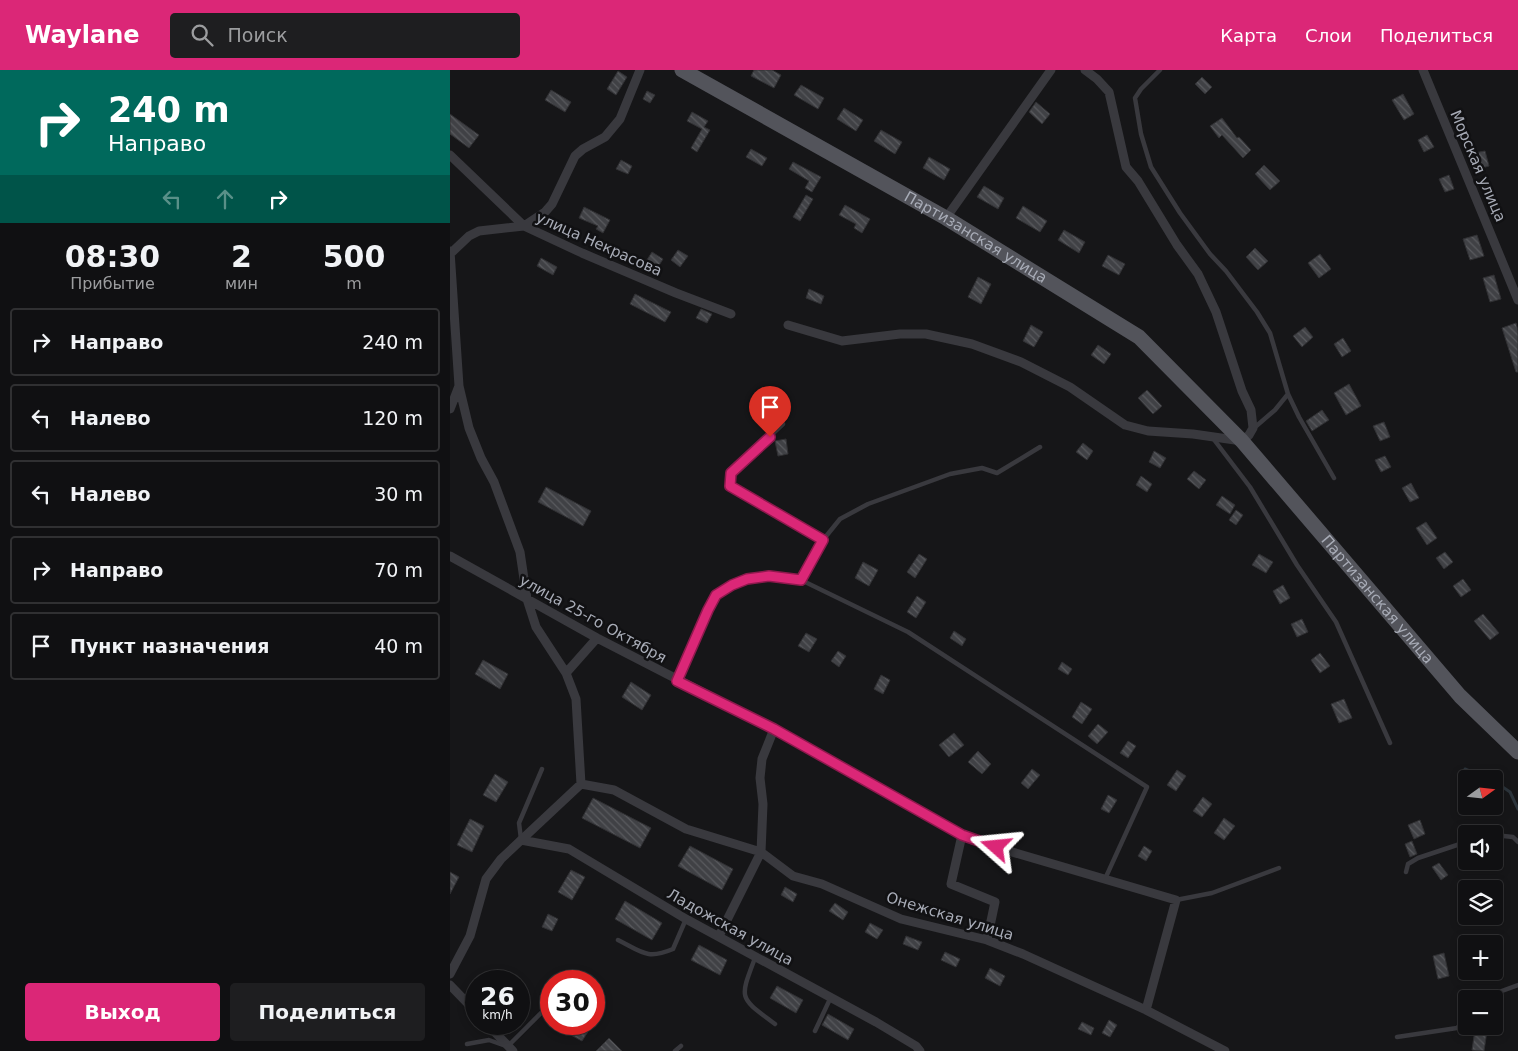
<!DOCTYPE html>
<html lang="ru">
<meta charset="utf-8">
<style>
body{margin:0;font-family:"DejaVu Sans",sans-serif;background:#1e1e20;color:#f1f3f6;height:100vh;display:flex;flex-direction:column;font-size:19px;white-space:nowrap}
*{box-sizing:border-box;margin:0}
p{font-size:16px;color:#9c9d9f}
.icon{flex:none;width:28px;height:28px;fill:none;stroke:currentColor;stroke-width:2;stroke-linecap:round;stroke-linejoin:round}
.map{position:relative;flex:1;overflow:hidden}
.drawer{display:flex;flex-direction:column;background:#101012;width:450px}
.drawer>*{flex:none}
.hud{background:#00695c;color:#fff;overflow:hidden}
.needle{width:32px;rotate:75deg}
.fabs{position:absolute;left:1008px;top:700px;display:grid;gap:10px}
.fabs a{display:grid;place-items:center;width:45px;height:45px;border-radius:5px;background:#101012;box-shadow:0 2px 8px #0003,0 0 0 1px #303032;font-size:25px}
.speed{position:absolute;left:15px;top:900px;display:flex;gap:10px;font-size:25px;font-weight:700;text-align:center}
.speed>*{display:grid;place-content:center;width:65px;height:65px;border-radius:50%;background:#101012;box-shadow:0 2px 8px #0003,0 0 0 1px #303032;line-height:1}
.speed small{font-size:12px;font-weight:400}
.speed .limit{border:8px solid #d22;background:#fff;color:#111}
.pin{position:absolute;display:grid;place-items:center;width:42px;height:42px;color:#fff;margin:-51px -21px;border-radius:50% 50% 50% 0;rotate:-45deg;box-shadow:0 0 5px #0007}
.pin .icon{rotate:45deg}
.me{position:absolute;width:55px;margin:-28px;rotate:288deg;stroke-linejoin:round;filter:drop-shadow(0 0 4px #0008)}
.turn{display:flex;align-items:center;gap:18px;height:105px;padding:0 25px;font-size:22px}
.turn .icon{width:65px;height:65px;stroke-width:2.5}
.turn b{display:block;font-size:35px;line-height:42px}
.lanes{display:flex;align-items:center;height:48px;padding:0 25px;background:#0003;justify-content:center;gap:25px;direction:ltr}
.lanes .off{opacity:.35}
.eta{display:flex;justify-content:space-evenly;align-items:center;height:85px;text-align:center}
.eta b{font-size:30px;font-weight:800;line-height:35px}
.cta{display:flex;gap:10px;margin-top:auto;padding:10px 25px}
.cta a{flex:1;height:58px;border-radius:5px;background:#db2777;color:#fff;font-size:20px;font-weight:800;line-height:58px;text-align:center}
.cta a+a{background:#1e1e20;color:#f1f3f6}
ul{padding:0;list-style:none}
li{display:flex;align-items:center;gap:15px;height:68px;margin:0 10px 8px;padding:0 15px;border:2px solid #303032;border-radius:5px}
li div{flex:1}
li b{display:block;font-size:19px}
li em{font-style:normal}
header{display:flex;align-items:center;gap:30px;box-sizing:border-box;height:70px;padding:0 25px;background:#db2777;color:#fff}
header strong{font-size:24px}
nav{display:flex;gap:28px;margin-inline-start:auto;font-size:18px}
.search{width:350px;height:45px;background:#1e1e20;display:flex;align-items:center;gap:12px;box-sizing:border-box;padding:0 18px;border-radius:5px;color:#9c9d9f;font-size:19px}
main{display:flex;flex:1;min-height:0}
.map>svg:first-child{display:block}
</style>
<header>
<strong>Waylane</strong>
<div class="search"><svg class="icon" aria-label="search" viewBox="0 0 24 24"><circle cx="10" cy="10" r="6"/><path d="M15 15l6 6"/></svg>Поиск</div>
<nav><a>Карта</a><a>Слои</a><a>Поделиться</a></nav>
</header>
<main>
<section class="drawer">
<div class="hud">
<div class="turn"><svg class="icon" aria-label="right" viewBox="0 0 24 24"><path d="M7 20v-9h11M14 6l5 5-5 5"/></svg><div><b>240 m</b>Направо</div></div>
<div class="lanes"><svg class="icon off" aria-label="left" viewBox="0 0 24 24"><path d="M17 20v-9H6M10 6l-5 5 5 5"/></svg><svg class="icon off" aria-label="ahead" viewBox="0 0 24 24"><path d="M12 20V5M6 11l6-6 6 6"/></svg><svg class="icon" aria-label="right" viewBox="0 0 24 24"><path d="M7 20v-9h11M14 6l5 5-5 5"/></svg></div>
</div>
<div class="eta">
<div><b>08:30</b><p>Прибытие</p></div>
<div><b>2</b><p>мин</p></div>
<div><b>500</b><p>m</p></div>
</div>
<ul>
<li><svg class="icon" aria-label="right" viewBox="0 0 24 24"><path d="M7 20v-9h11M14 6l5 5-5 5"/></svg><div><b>Направо</b></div><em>240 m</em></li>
<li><svg class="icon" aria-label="left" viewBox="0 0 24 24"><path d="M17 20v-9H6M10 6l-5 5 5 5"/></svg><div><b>Налево</b></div><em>120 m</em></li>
<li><svg class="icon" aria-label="left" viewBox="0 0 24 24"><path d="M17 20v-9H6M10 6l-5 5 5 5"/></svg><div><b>Налево</b></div><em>30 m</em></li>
<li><svg class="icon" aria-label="right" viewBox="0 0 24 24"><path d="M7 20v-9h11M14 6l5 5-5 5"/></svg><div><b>Направо</b></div><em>70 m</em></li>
<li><svg class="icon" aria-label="arrive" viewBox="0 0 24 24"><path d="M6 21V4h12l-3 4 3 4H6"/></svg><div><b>Пункт назначения</b></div><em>40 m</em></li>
</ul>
<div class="cta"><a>Выход</a><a>Поделиться</a></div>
</section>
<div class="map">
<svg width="1068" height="981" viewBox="0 0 1068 981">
<defs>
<pattern id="building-back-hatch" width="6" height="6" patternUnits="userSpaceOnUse" patternTransform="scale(1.25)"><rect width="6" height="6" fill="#404145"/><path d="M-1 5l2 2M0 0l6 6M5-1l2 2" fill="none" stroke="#595a5e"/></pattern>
</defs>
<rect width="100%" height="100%" fill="#161618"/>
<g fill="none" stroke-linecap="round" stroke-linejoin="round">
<path stroke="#2c343b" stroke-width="3" d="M 1015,699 L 1039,709
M 1044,711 L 1060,722 L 1068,739"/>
</g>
<path fill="url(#building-back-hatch)" stroke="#303033" d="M 304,0 L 322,0 L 331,5 L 324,18 L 301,6 Z
M 168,1 L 177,7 L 166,25 L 157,19 Z
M 752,7 L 762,17 L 755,24 L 745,14 Z
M 351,15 L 374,28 L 368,39 L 344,25 Z
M 101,20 L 121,32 L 115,42 L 95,30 Z
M 197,21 L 205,25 L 200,33 L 193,29 Z
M 953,24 L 964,44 L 954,50 L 942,30 Z
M 586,32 L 600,44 L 592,54 L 579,42 Z
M 394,38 L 413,50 L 406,61 L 387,49 Z
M 242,42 L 258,51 L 254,57 L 260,60 L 247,82 L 241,78 L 252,59 L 237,51 Z
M 0,44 L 29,65 L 19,78 L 0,64 Z
M 772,48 L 787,68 L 789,67 L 801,80 L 793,88 L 772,65 L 769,68 L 760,56 Z
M 431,60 L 452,72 L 445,84 L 424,71 Z
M 977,65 L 984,77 L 974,82 L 968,70 Z
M 301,79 L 317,88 L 312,96 L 296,87 Z
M 1035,81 L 1039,96 L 1028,99 L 1024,83 Z
M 479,87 L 500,99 L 494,110 L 473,98 Z
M 171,90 L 182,96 L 178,104 L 166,99 Z
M 343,92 L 371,107 L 362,122 L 355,118 L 359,111 L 339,99 Z
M 814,95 L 830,111 L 820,120 L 805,104 Z
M 999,105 L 1004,119 L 995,122 L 989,109 Z
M 534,116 L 554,128 L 548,139 L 527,127 Z
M 356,125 L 363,129 L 350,151 L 343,147 Z
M 395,135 L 420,149 L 412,163 L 404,158 L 406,154 L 389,145 Z
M 573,136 L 597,151 L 590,162 L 566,148 Z
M 134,137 L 160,150 L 153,163 L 146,159 L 148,156 L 129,148 Z
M 614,160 L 635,172 L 629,183 L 608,170 Z
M 1027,165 L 1034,186 L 1020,190 L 1013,169 Z
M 805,178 L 818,191 L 808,200 L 796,187 Z
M 228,180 L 238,186 L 230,197 L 221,190 Z
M 202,182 L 213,189 L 206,200 L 195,193 Z
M 870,184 L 881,199 L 869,208 L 858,193 Z
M 658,185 L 675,194 L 669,205 L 652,196 Z
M 91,188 L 107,197 L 103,205 L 87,196 Z
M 1044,205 L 1051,229 L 1040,232 L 1033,208 Z
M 528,207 L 541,214 L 531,234 L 518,227 Z
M 359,219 L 374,226 L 371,234 L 356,228 Z
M 185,224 L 221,242 L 215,252 L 180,234 Z
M 251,239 L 262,244 L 257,253 L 246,248 Z
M 1066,253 L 1068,261 L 1068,302 L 1066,302 L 1052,258 Z
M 581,255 L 593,262 L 584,277 L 573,271 Z
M 855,257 L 863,267 L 852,277 L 843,266 Z
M 893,268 L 901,281 L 892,287 L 884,274 Z
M 648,275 L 661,284 L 654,294 L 641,285 Z
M 899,314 L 911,336 L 896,345 L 884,323 Z
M 697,320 L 712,336 L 703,344 L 688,328 Z
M 872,340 L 879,350 L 862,361 L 856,351 Z
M 934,352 L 940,367 L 930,371 L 923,356 Z
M 336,369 L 338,384 L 328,386 L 325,371 Z
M 633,373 L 643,381 L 637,390 L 626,382 Z
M 704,381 L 716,388 L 710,398 L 699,392 Z
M 935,386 L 941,397 L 931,402 L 925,390 Z
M 744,401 L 756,410 L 749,419 L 737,409 Z
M 691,406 L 702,414 L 697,422 L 686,415 Z
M 961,413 L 969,428 L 960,432 L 952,418 Z
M 96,417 L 141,441 L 133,456 L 88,432 Z
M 772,426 L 785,435 L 780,444 L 766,435 Z
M 786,440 L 793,445 L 786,455 L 779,450 Z
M 976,452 L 987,468 L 977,475 L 966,458 Z
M 995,482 L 1003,492 L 994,499 L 986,488 Z
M 469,484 L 477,489 L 465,508 L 457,502 Z
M 809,484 L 823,492 L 816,503 L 802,495 Z
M 413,492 L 428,500 L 419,516 L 405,508 Z
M 1013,509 L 1021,520 L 1011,527 L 1003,516 Z
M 833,515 L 840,528 L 830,534 L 823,521 Z
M 467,526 L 476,532 L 466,548 L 457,542 Z
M 1033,544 L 1049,563 L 1040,570 L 1024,551 Z
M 852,549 L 858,562 L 847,567 L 841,554 Z
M 504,561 L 516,569 L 512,576 L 500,568 Z
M 356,563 L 367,569 L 359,582 L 348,576 Z
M 388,581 L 396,586 L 389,597 L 381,591 Z
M 870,583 L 880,596 L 870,603 L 861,590 Z
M 33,590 L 58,604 L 50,619 L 25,604 Z
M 612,592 L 622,599 L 618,605 L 608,599 Z
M 431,605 L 440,610 L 433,624 L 424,619 Z
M 181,612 L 201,625 L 192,640 L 172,627 Z
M 894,629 L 902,648 L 889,653 L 881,634 Z
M 631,632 L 642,639 L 632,654 L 622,647 Z
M 648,654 L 658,662 L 647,674 L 638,666 Z
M 504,663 L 514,675 L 499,687 L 489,675 Z
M 678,671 L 686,676 L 678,688 L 670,683 Z
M 528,681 L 541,694 L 532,704 L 518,692 Z
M 582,699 L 590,705 L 578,719 L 571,713 Z
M 727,700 L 736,706 L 726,721 L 717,715 Z
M 45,704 L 58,712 L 46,732 L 33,725 Z
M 658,725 L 667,730 L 659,743 L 651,739 Z
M 753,727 L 762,734 L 752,747 L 743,741 Z
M 143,728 L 201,758 L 190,778 L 132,748 Z
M 774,748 L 785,756 L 774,770 L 764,763 Z
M 20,749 L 34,756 L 22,782 L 7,775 Z
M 970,750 L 975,764 L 964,769 L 958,755 Z
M 962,771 L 967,784 L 960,787 L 955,774 Z
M 240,776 L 283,799 L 272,820 L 228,796 Z
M 694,776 L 702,781 L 696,791 L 688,786 Z
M 989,793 L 998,805 L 991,810 L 982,797 Z
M 121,800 L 135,807 L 122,830 L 108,822 Z
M 0,802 L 9,807 L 0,824 Z
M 335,817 L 347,824 L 343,832 L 331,825 Z
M 175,831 L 212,853 L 202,870 L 165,849 Z
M 385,833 L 398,842 L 393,850 L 379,841 Z
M 98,844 L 108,849 L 102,861 L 92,857 Z
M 420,853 L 433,860 L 427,869 L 415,862 Z
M 456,866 L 472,872 L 468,880 L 453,874 Z
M 249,875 L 277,890 L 270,905 L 241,890 Z
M 495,882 L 510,889 L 506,897 L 491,890 Z
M 994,883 L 999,906 L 988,909 L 983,886 Z
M 540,898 L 555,906 L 550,916 L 535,908 Z
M 327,916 L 353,930 L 346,943 L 320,928 Z
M 378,944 L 404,959 L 398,970 L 372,955 Z
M 659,950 L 667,955 L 660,967 L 652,963 Z
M 632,952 L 644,958 L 641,965 L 628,959 Z
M 125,954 L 136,954 L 141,957 L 132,971 L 119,964 Z
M 1025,959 L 1037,961 L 1034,981 L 1022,980 Z
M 159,968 L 172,981 L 146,981 Z"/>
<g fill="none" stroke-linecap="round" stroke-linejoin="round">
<path stroke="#39393e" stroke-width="4.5" d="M 710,0 L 691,19 L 685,28 L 691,64 L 701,97 L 730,143 L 760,184 L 776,201 L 807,242 L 820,263 L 838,324 L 849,347 L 884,408
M 333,354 L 281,403 L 281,416 L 373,470
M 804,358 L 825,340 L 838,324
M 762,367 L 800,417 L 847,495 L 886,552 L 940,673
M 351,510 L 458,562 L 697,717 L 655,809
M 227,611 L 258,540 L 266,525 L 282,515 L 297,509 L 319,506 L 351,510 L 369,475 L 390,449 L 418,434 L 500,404 L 532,398 L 547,403 L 590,377
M 1044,765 L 1063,767 L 1068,772
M 71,769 L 69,753 L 92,699
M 956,802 L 958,794 L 968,788 L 1016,772
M 726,830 L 762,823 L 829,798
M 168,870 C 192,882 197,890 223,879 L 236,849
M 305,888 C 289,930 289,927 325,954
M 1036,929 L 1038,926 L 1068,915
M 365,961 L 380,929
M 947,967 L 1007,958 L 1016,950
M 17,974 L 39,970 L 53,975 L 61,973 L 101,933
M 225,981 L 231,976"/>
<path stroke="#39393e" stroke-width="9" d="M 973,0 L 1068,230
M 0,85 L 74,156 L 132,183 L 226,223 L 281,244
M 496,148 L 601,0
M 0,181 L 9,316 L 19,358 L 31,388 L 44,412 L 70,482 L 77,529 L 86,557 L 116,603 L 126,629 L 131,714 L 51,789 L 36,809 L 20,866 L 0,904
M 0,184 L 19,166 L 29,161 L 74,156 L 95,142 L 102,134 L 125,86 L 133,79 L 155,67 L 170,49 L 190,0
M 338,255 L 392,271 L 450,264 L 476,264 L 522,274 L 571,292 L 620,317 L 675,355 L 698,361 L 743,364 L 792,371 L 799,365 L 803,358 L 801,340 L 792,321 L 766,242 L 748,204 L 727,175 L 688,111 L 676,97 L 659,22 L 647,9 L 635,0
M 0,339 L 9,316
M 0,486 L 147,568 L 324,659 L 512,765 L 528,772 L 726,830 L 696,940
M 116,603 L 147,568
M 131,714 L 164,720 L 236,759 L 311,782 L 343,806 L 372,814 L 451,849 L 537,870 L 573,884 L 696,940 L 775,981
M 512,765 L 501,814 L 545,832 L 537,870
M 71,770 L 119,779 L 236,849 L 426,952 L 466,976 L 470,981
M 269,866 L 311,782 L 313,734 L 310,708 L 312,689 L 324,659
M 0,915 L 26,942
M 37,954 L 63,981"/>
<path stroke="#53545b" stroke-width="15" id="s1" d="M 232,0 L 496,148 L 689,267 L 792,371 L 1010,626 L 1068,682"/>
</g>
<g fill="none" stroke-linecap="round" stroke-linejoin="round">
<g stroke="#8e194d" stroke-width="12">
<path id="route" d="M 320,367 L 281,403 L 280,416 L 373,470 L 351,510 L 319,506 L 297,509 L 282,515 L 266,525 L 258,540 L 227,611 L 324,659 L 512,765 L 546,777"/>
</g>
<use href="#route" stroke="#db2777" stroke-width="9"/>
</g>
<g text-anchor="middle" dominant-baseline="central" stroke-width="5" stroke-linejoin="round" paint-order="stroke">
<g font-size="15" fill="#a8acb7" stroke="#111113">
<text transform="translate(1028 96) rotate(67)">Морская улица</text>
<text stroke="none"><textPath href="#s1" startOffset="338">Партизанская улица</textPath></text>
<text transform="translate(149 174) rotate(24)">улица Некрасова</text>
<text stroke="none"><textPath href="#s1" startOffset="884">Партизанская улица</textPath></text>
<text transform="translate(143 549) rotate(29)">улица 25-го Октября</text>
<text transform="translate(500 846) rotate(17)">Онежская улица</text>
<text transform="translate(280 857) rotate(29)">Ладожская улица</text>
</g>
</g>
</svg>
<div class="fabs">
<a><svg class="needle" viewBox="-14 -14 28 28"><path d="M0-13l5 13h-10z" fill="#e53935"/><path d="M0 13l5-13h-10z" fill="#9c9d9f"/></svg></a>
<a><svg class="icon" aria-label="sound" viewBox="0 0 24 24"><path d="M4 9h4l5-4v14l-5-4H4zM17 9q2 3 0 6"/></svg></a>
<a><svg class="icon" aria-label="layers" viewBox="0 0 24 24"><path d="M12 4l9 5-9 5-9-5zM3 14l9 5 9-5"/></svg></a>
<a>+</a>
<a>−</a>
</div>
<div class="speed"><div>26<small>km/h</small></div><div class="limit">30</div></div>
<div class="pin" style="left:320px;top:367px;background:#d93025"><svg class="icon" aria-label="arrive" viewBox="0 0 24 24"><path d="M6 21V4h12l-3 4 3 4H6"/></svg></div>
<svg class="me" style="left:546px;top:777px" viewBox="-20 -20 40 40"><path d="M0-17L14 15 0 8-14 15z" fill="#db2777" stroke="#fff" stroke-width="4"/></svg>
</div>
</main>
